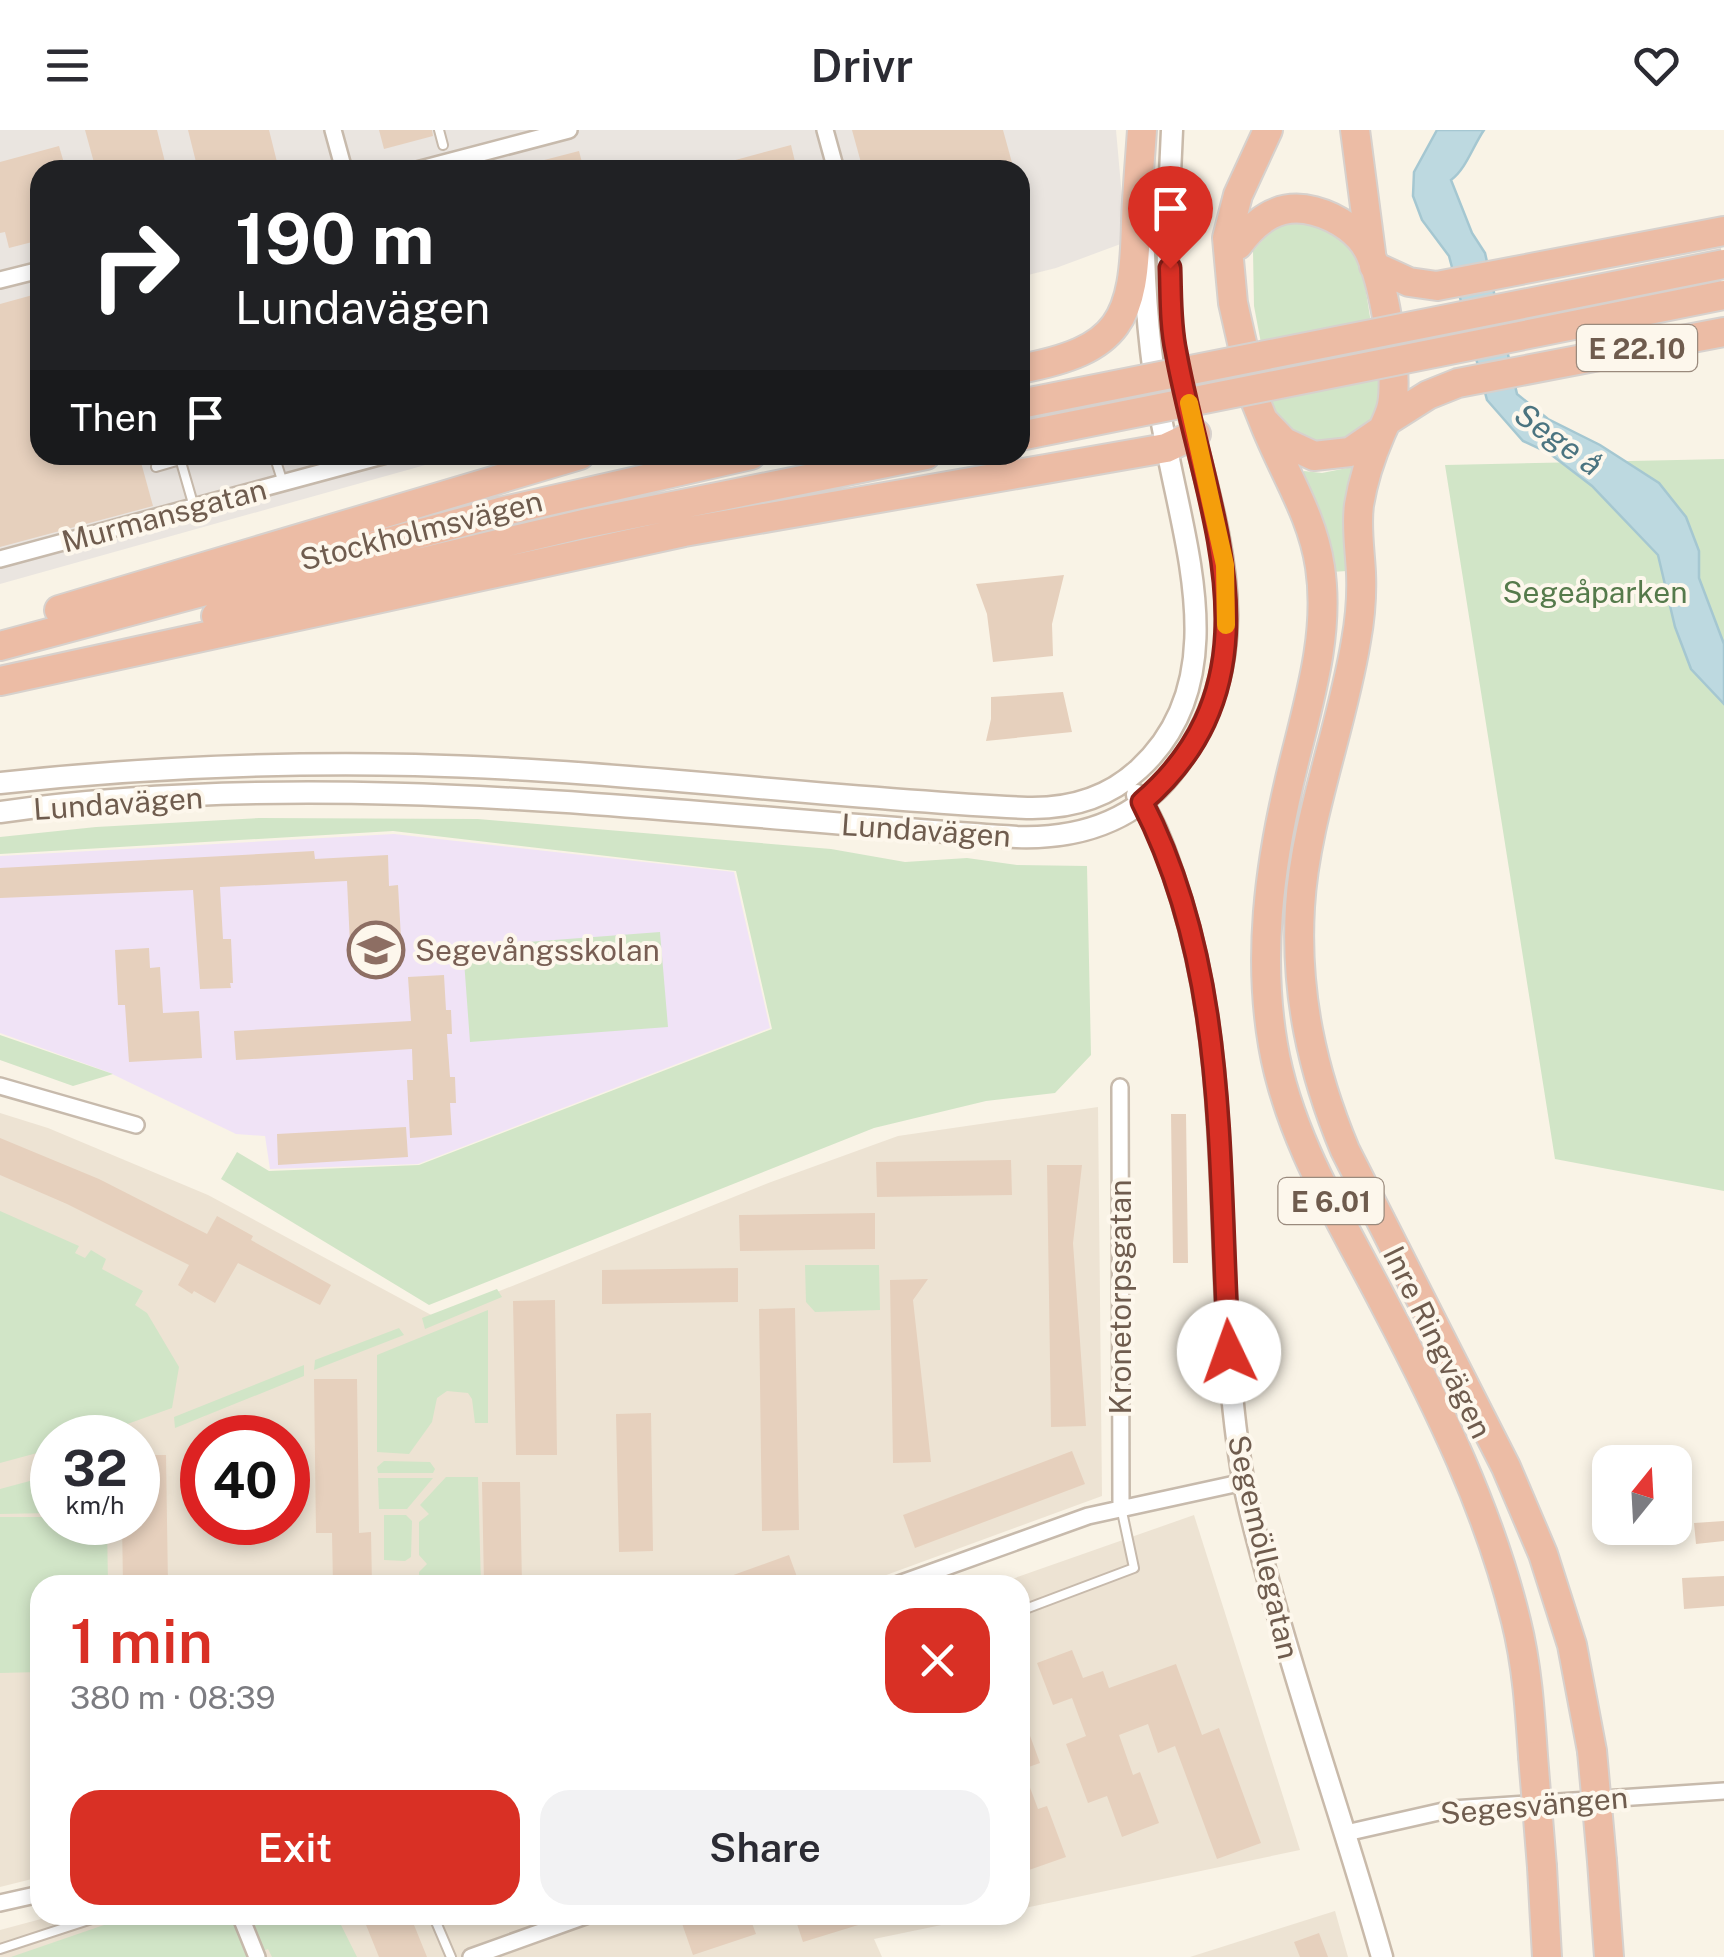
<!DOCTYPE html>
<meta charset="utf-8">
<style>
body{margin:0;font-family:"Public Sans",sans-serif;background:#f2f2f3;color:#2b2b33;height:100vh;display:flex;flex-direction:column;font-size:38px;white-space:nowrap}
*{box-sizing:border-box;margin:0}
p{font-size:32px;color:#7c7c81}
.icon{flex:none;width:55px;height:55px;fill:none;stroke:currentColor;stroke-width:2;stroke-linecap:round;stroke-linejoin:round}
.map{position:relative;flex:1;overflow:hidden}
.panel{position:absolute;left:30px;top:1445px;width:1000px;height:350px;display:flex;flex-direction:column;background:#fff;border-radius:30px;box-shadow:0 5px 15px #0003}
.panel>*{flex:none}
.guide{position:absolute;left:30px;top:30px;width:1000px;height:305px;border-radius:30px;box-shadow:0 5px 15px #0003;background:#202124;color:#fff;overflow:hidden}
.needle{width:65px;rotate:18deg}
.fabs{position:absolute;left:1592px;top:1315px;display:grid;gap:20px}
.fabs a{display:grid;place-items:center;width:100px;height:100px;border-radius:20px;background:#fff;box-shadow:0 5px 15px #0003;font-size:50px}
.speed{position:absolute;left:30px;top:1285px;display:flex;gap:20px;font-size:50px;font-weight:700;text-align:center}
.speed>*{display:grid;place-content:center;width:130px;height:130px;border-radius:50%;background:#fff;box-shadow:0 5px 15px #0003;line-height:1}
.speed small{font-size:25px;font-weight:400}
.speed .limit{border:15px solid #d22;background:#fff;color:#111}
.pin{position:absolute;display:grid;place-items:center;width:85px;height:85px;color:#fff;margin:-102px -42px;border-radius:50% 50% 50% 0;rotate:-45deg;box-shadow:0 0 10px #0007}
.pin .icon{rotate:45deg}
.me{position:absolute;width:110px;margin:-55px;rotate:357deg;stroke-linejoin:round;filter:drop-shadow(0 0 8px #0008)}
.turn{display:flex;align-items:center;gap:35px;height:210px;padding:0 40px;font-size:45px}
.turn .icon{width:130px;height:130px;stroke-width:2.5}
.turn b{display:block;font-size:70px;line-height:85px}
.then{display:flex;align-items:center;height:95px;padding:0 40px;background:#0003;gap:20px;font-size:38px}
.round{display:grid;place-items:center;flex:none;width:105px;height:105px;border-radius:30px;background:#f2f2f3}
.summary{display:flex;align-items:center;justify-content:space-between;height:170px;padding:0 40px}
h1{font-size:60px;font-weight:600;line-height:75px;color:#d93025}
.action{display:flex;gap:20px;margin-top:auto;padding:20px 40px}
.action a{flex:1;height:115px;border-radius:30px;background:#d93025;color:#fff;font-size:40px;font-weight:600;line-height:115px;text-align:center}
.action a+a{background:#f2f2f3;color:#2b2b33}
header{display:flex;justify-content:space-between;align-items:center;height:130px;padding:0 40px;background:#fff;font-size:45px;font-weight:600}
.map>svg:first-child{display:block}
</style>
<header><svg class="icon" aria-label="menu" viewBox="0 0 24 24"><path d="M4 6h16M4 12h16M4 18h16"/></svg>Drivr<svg class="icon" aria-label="heart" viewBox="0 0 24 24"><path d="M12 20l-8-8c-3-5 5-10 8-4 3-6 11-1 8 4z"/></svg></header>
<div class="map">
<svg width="1724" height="1827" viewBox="0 0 1724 1827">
<rect width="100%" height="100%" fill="#f9f3e6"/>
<path fill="#ede3d3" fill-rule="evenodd" d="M 1098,977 L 1102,1366 L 859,1455 L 40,1455 L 40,1747 L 0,1757 L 0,983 L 48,998 L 208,1065 L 435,1187 L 771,1052 L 898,1006 ZM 52,1308 L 138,1308 L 138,1392 L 52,1392 ZM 202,1308 L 288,1308 L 288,1392 L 202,1392 Z
M 1194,1385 L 1300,1720 L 1020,1779 L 1020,1455 L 995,1455 Z
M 1335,1781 L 1348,1827 L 1190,1827 Z
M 56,1785 L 990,1785 L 874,1809 L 882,1827 L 0,1827 L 0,1800 Z"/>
<path fill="#eae5e0" d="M 0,0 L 1116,0 L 1126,112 L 1056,138 L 1020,147 L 1020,40 L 40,40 L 40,325 L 461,325 L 0,454 Z"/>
<path fill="#f0e3f6" d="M 394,704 L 734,742 L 770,898 L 418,1034 L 270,1039 L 265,1006 L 236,1004 L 108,942 L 0,903 L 0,726 Z"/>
<path fill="#d1e5c7" d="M 1298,91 C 1315,92 1333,100 1345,113 C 1365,133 1366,166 1371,192 C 1375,214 1382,238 1380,261 C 1378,292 1351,320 1319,313 C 1296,308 1284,298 1273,277 L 1254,176 L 1253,121 L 1273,98 Z
M 1724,329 L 1724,1061 L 1555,1029 L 1445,335 Z
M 1352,337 L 1343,395 L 1347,441 L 1331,442 L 1302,345 L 1304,341 L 1322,343 Z
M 259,688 L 478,689 L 831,719 L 905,732 L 967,728 L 1017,735 L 1087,736 L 1091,925 L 1055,963 L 986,971 L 874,998 L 429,1175 L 221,1049 L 237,1022 L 269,1041 L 419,1035 L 772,899 L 736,741 L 393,701 L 0,724 L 0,707 L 96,697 Z
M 660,802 L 668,897 L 470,912 L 463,817 Z
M 0,905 L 113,944 L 73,956 L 0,930 Z
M 0,1081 L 79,1116 L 75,1123 L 85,1128 L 91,1120 L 106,1129 L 102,1139 L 143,1161 L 135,1175 L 147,1183 L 179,1237 L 172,1278 L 91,1307 L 52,1308 L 52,1319 L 0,1333 Z
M 805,1135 L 879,1135 L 880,1180 L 815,1182 L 806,1172 Z
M 497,1159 L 502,1167 L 425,1199 L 422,1188 Z
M 488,1180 L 488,1293 L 475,1293 L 472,1269 L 468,1263 L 447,1261 L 437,1268 L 432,1292 L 409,1324 L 377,1322 L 377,1225 Z
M 399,1198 L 404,1205 L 314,1240 L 315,1230 Z
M 304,1235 L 304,1246 L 175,1298 L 174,1287 Z
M 384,1331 L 430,1332 L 435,1339 L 433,1343 L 378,1343 L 377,1337 Z
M 52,1345 L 52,1383 L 0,1384 L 0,1359 Z
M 446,1347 L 478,1347 L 481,1455 L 419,1455 L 419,1442 L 427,1434 L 419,1425 L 419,1392 L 429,1384 L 420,1375 Z
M 378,1348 L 433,1348 L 407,1379 L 379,1379 Z
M 384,1385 L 406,1385 L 412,1391 L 411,1427 L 405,1431 L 384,1430 Z
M 0,1387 L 52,1387 L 52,1392 L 107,1393 L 108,1455 L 40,1455 L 40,1542 L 0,1543 Z
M 133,1785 L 336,1785 L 357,1827 L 272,1827 L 268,1819 L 247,1827 L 11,1827 Z"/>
<path fill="#bdd9e0" stroke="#a5c7d1" stroke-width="2.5" d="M 1437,0 L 1484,0 C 1473,16 1466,39 1451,50 L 1472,103 L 1485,123 L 1517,264 L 1548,289 L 1600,315 L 1659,353 L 1686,387 L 1699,421 L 1699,448 L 1724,514 L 1724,574 L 1691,539 L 1675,497 L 1658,425 L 1592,356 L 1549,323 L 1523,311 L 1487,270 L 1449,126 L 1422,90 L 1413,66 L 1414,42 Z"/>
<path fill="#e6d0bd" d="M 85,0 L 157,0 L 167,40 L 96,40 Z
M 188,0 L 269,0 L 279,40 L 198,40 Z
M 379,0 L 432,0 L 433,6 L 384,19 Z
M 852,0 L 1003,0 L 1014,40 L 863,40 Z
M 791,15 L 797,40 L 718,40 L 717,35 Z
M 59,16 L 66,40 L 40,40 L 40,110 L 9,118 L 5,102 L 0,103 L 0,32 Z
M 579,21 L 584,40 L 526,40 L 525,35 Z
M 40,163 L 40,325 L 139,325 L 153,376 L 0,417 L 0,174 Z
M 1064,445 L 1052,494 L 1053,526 L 993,532 L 987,484 L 976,454 Z
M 1063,562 L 1072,602 L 986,611 L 991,589 L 991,567 Z
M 314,721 L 315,729 L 388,725 L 389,756 L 398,755 L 401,808 L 379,809 L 380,834 L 351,835 L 347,751 L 220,757 L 223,809 L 231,809 L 233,853 L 230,853 L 231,858 L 200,859 L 193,760 L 0,768 L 0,738 Z
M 149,818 L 150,838 L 160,837 L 163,883 L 199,881 L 202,928 L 129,932 L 125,875 L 118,875 L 115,820 Z
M 444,845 L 446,880 L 451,880 L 452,904 L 447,904 L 450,947 L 455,947 L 456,973 L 450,973 L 452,1005 L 410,1008 L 407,950 L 413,950 L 412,919 L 236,930 L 234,901 L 411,891 L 408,847 Z
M 1171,984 L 1186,984 L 1188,1133 L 1173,1133 Z
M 406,997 L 408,1027 L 278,1035 L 277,1004 Z
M 0,1008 L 99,1049 L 207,1104 L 217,1086 L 253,1106 L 251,1110 L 331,1155 L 320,1175 L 238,1133 L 215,1173 L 194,1161 L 192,1164 L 178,1155 L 189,1135 L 67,1074 L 0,1045 Z
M 1011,1030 L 1012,1065 L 877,1067 L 876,1032 Z
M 1047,1035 L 1082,1035 L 1073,1113 L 1086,1296 L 1051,1297 Z
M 875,1083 L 875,1119 L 740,1121 L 739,1085 Z
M 738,1138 L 738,1172 L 602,1174 L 602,1140 Z
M 928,1149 L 913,1170 L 931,1332 L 893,1333 L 890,1150 Z
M 555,1170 L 557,1325 L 516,1325 L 513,1171 Z
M 795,1178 L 799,1400 L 762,1401 L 759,1179 Z
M 314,1249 L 357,1249 L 359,1403 L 371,1402 L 372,1455 L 333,1455 L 332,1403 L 316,1403 Z
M 651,1283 L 653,1421 L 619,1422 L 616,1284 Z
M 1072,1321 L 1085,1354 L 915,1418 L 903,1385 Z
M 138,1325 L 166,1325 L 168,1455 L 123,1455 L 122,1392 L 138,1392 Z
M 482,1352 L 520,1352 L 522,1455 L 484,1455 Z
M 1724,1391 L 1724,1411 L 1696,1414 L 1694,1393 Z
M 789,1425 L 800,1455 L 711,1455 L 711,1453 Z
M 1724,1446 L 1724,1476 L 1684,1479 L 1682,1448 Z
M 1072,1520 L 1083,1548 L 1103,1541 L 1109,1558 L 1176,1534 L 1202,1605 L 1219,1598 L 1261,1713 L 1217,1729 L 1175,1616 L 1158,1623 L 1148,1594 L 1119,1605 L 1133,1645 L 1140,1642 L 1159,1693 L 1122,1707 L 1107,1666 L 1088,1673 L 1066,1614 L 1086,1606 L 1072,1568 L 1053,1575 L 1037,1533 Z
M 1022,1584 L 1040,1633 L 1023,1639 L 1038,1679 L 1047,1676 L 1066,1727 L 1029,1740 L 1020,1716 Z
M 362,1785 L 410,1785 L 427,1827 L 379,1827 Z
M 679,1785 L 749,1785 L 756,1804 L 693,1825 Z
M 794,1785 L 880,1785 L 881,1788 L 803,1812 Z
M 1319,1803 L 1328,1827 L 1300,1827 L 1294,1812 Z"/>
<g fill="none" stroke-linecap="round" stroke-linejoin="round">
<g stroke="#c7baac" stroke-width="12">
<path id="lane" d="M 439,0 L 443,15
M 179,325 L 194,377
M 274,325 L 283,353
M 156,337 L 180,330
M 1020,1481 L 1134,1438 L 1121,1377
M 433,1785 L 451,1827
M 0,1819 L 104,1785"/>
</g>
<g stroke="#c7baac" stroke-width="20">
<path id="street" d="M 333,0 L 344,40
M 825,0 L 836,40
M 417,40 L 569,0
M 0,150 L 40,140
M 0,429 L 386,325
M 0,956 L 136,995
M 1120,957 L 1121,1377
M 896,1455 L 1088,1386 L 1244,1352
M 1346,1703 L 1452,1679 L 1724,1661
M 0,1773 L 40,1764
M 240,1785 L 257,1827
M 471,1827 L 588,1785"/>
</g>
<g stroke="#c9baaa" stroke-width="25">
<path id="secondary" d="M 0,653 C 138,638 276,632 415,635 C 620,640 823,668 1027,678 C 1069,679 1107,669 1139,639 C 1233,553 1186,421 1166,314 C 1153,251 1146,189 1144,124
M 1137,665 C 1158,695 1170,734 1181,769 C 1240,959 1209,1160 1244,1354 C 1251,1389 1261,1423 1270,1457 C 1304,1582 1347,1703 1382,1827
M 0,682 C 339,635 679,685 1017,707 C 1077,709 1133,692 1172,643 C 1280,507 1200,367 1175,220 C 1163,149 1169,72 1172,0"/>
</g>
<g stroke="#d7d1cd" stroke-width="32">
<path id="highway" d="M 1268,0 L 1238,65 L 1227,108 L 1233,173 L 1255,270 L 1263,290 L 1284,312 L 1314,326 L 1350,322 L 1382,300
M 1355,0 L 1371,123
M 1238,115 C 1257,89 1280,72 1314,81 C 1337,87 1362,103 1371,126 C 1385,159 1398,240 1392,275 C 1390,285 1385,294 1381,303 C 1371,326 1363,350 1359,375 C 1356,397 1360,421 1361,443 C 1362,466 1360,489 1356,511 C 1342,598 1305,690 1300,777 C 1295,863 1312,941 1345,1020 L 1506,1337 L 1543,1424 L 1572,1515 L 1592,1621
M 1374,136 L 1409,152 L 1437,156 L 1724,101
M 1020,239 C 1121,220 1134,190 1136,92 C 1137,61 1140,31 1142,0
M 1263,290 C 1282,340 1312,383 1320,437 C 1331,509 1305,583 1289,653 C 1269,739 1258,827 1273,915 C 1289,1010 1343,1093 1386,1177 C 1439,1278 1489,1380 1516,1491 C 1527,1535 1530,1581 1533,1626
M 1387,291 L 1428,265 L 1458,253 L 1724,202
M 59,480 L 580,325
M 216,486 L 401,437 L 583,394 L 926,325
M 0,516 L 500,382 L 751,325
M 0,551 L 684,402 L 1166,318 L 1196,304
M 1602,1731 L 1609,1827
M 1542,1737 L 1547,1827"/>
</g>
<use href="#lane" stroke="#fff" stroke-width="8"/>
<use href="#street" stroke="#fff" stroke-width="15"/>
<use href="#secondary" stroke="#fff" stroke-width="20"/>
<use href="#highway" stroke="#ecbca5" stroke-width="28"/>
<g stroke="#d7d1cd" stroke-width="32" stroke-linecap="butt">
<path id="highway-bridge" d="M 1020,274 L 1724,134
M 1020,306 L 1724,165
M 1592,1621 L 1602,1731
M 1533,1626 L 1542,1737"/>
</g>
<use href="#highway-bridge" stroke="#ecbca5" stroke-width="28"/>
</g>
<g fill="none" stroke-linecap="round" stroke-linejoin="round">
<g stroke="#8d1f18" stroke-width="25">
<path id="route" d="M 1170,138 C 1171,165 1170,194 1176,222 C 1204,378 1289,546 1142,672 C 1230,843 1217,1035 1229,1222"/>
</g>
<use href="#route" stroke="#d93025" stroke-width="18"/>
<path stroke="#f59e0b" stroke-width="18" d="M 1189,273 L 1225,435 L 1226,495"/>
</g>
<defs>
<g id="school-ring" transform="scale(2.875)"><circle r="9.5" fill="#fdf7ec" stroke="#8d6e63" stroke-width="1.5"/><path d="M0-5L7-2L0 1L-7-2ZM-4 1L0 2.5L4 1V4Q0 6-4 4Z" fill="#8d6e63"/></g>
</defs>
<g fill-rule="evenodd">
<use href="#school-ring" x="376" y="820"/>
</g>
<g text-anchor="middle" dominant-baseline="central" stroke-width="8" stroke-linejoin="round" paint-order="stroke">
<g fill="#fdf7ec" stroke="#9a8a7d" stroke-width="2.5">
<rect x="1577" y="195" width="120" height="46" rx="8"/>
<rect x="1278.5" y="1048" width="105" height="46" rx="8"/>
</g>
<g font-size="28" font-weight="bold" fill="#6f5c4e">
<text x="1637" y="218">E 22.10</text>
<text x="1331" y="1071">E 6.01</text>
</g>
<g font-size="30" fill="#6f5c4e" stroke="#fdf7ec">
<text transform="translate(164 385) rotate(-15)">Murmansgatan</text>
<text transform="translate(421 400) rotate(-14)">Stockholmsvägen</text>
<text transform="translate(118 673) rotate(-4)">Lundavägen</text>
<text transform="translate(926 700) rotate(4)">Lundavägen</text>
<text transform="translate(1120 1167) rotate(-90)">Kronetorpsgatan</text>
<text transform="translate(1438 1212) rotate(64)">Inre Ringvägen</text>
<text transform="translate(1264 1417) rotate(77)">Segemöllegatan</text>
<text transform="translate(1534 1675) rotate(-5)">Segesvängen</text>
</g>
<g font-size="30" fill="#557a4b" stroke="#fdf7ec">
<text x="1595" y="462">Segeåparken</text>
</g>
<g font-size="30" fill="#785e54" stroke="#fdf7ec" text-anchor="start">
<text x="415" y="820">Segevångsskolan</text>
</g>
<g font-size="32" font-style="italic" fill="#4b7480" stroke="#fdf7ec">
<text transform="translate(1559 309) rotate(36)">Sege å</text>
</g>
</g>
</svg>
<div class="fabs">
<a><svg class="needle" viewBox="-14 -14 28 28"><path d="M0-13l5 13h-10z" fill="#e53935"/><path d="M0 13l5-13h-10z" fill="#7c7c81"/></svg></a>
</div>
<div class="speed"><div>32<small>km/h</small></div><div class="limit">40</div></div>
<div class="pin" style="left:1170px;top:138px;background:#d93025"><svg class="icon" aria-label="arrive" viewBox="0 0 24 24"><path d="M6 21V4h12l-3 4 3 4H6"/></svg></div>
<svg class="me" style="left:1229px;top:1222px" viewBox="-20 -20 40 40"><circle r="19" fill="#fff"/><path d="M0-13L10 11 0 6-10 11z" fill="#d93025"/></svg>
<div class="guide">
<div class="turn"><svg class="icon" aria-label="right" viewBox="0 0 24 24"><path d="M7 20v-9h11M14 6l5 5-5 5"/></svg><div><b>190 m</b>Lundavägen</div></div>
<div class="then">Then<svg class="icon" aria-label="arrive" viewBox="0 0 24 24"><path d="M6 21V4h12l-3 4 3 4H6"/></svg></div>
</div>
<section class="panel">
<div class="summary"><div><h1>1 min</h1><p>380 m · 08:39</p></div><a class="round" style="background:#d93025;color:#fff"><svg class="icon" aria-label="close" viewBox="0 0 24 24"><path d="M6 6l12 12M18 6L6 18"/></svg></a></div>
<div class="action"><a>Exit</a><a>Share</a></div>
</section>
</div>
